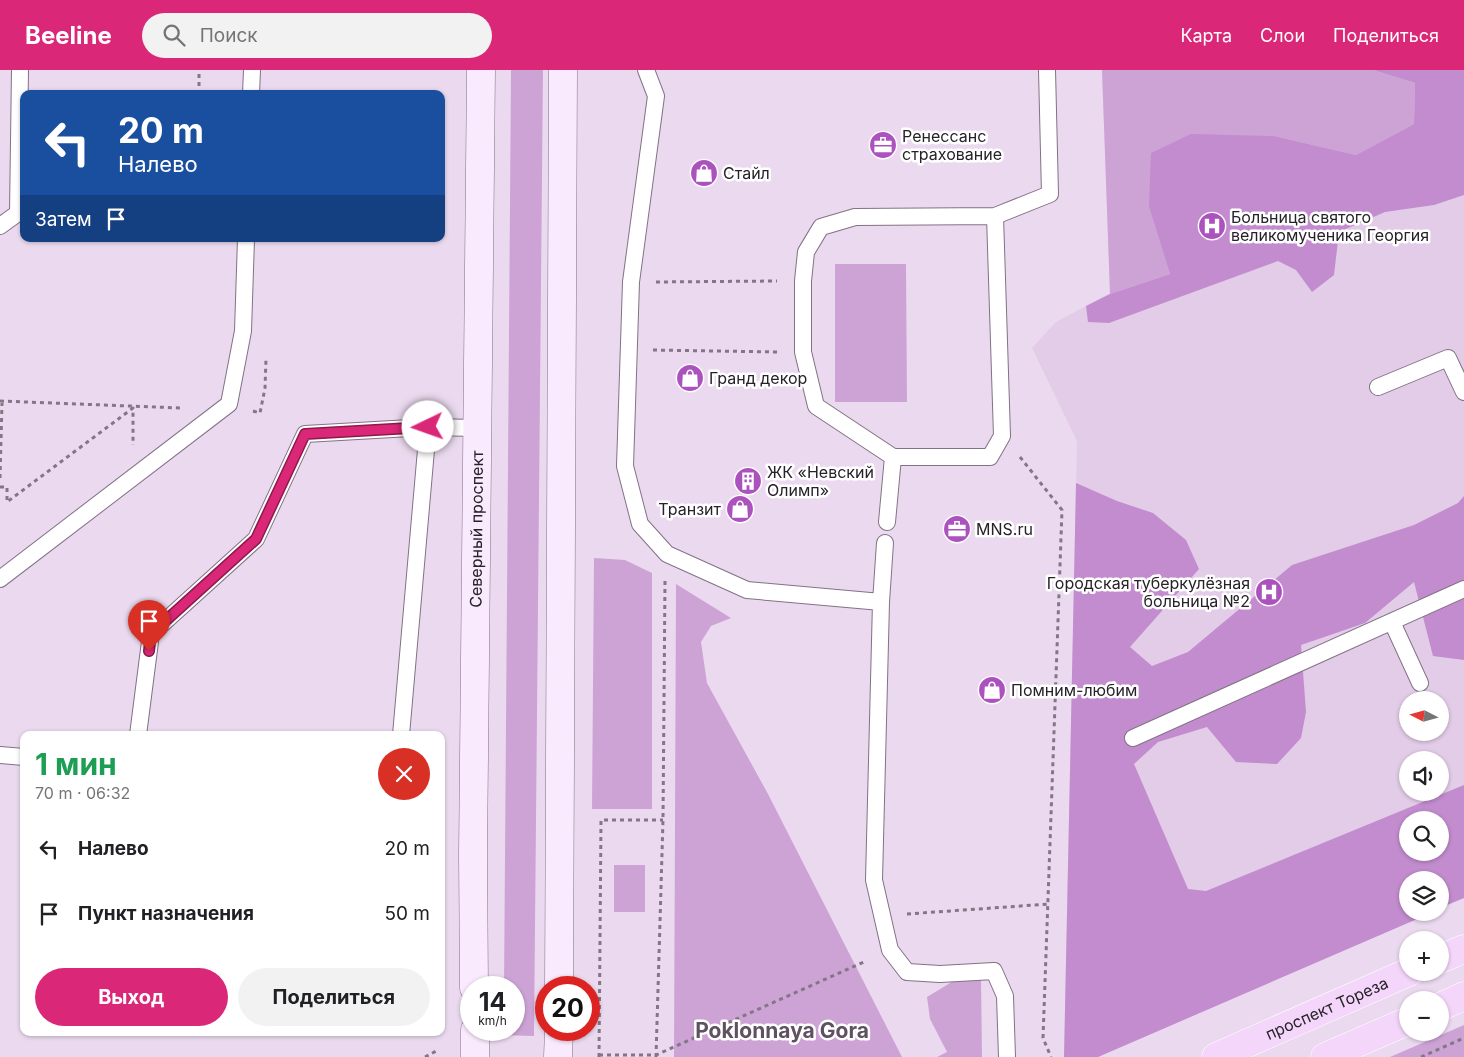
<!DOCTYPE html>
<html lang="ru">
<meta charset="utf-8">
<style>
body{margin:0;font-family:Inter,sans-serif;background:#f2f2f2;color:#202124;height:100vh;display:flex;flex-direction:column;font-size:19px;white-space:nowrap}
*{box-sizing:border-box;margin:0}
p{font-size:16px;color:#757577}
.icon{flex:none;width:28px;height:28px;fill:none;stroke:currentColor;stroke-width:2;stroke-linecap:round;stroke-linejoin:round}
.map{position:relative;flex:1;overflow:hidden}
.panel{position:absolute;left:20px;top:661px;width:425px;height:305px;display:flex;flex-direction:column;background:#fff;border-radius:10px;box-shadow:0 1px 4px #0004}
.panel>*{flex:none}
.top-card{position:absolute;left:20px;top:20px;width:425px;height:152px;border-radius:10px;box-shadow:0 1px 4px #0004;background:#1a4fa0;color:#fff;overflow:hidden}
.needle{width:32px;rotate:276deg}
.fabs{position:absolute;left:1399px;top:621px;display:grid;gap:10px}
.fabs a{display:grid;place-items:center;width:50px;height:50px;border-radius:50%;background:#fff;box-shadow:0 1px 4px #0004;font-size:25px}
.speed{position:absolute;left:460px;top:906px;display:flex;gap:10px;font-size:25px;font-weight:700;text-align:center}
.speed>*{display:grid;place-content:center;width:65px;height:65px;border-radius:50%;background:#fff;box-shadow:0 1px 4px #0004;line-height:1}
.speed small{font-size:12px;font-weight:400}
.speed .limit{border:8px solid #d22;background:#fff;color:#111}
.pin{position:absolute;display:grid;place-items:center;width:42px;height:42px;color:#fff;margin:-51px -21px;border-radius:50% 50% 50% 0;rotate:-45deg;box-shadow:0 0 5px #0007}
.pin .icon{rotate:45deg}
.me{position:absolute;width:55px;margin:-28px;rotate:267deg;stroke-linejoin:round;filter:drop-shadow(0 0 4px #0008)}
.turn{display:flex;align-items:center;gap:18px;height:105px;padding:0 15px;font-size:22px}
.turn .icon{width:65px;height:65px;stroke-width:2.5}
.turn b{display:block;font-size:35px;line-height:42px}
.then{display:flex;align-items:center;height:48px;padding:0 15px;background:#0003;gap:10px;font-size:19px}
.round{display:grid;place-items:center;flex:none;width:52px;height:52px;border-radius:26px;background:#f2f2f2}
.summary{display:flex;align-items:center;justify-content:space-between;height:85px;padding:0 15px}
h1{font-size:30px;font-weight:700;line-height:38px;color:#1e9e55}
.primary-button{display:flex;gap:10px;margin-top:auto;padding:10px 15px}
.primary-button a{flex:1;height:58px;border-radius:30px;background:#db2777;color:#fff;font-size:20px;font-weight:700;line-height:58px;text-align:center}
.primary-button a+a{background:#f2f2f2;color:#202124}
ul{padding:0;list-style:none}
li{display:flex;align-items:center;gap:15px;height:65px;padding:0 15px}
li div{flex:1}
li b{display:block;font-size:19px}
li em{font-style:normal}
header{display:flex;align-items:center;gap:30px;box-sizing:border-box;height:70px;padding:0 25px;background:#db2777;color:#fff}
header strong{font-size:24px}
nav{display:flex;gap:28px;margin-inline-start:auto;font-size:18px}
.search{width:350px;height:45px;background:#f2f2f2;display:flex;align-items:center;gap:12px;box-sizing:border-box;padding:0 18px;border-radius:28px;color:#757577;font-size:19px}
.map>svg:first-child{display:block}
</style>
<header>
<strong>Beeline</strong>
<div class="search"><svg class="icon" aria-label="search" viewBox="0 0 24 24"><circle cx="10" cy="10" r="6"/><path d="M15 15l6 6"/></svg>Поиск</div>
<nav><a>Карта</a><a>Слои</a><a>Поделиться</a></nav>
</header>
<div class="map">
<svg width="1464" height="987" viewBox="0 0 1464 987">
<rect width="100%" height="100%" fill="#ebdaef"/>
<path fill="#e2cce7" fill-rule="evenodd" d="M 1102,0 L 1464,0 L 1464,828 L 1440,838 L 1440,810 L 1408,810 L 1408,842 L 1431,843 L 1098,987 L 1064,987 L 1077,371 L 1032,278 L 1056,252 L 1110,223 ZM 1408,630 L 1440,630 L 1440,662 L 1408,662 ZM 1408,690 L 1440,690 L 1440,722 L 1408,722 ZM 1408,750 L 1440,750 L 1440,782 L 1408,782 Z"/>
<path fill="#cda3d6" d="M 511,0 L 543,0 L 534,966 L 503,965 L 503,960 L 514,960 L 514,918 L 504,917 Z
M 1102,0 L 1373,0 L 1415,13 L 1414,54 L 1356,85 L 1274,66 L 1150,136 L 1170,204 L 1110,224 Z
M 835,194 L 906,194 L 907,332 L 835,332 Z
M 594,488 L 625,490 L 652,503 L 652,739 L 592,739 Z
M 676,514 L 731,548 L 711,556 L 701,572 L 707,613 L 768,724 L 902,987 L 674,987 Z
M 614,795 L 645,795 L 645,842 L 614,842 Z
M 981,909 L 982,987 L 937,987 L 947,982 L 930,949 L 927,927 L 955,910 Z
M 1464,955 L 1464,987 L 1390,987 Z"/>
<path fill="#c28cce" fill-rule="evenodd" d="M 1373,0 L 1464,0 L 1464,125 L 1434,135 L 1385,142 L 1339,162 L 1334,205 L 1312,222 L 1296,200 L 1278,191 L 1109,253 L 1088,252 L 1086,236 L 1110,224 L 1170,204 L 1149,136 L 1151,83 L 1191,64 L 1274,66 L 1356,85 L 1414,54 L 1415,13 Z
M 1076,413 L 1117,431 L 1153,443 L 1186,470 L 1199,499 L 1130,577 L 1152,596 L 1188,582 L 1292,495 L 1414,455 L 1458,433 L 1464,426 L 1464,590 L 1433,586 L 1414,512 L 1365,553 L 1301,575 L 1306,642 L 1301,668 L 1277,694 L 1236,692 L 1207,657 L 1158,672 L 1134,694 L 1188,819 L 1206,821 L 1464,715 L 1464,828 L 1440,838 L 1440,810 L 1408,810 L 1408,842 L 1431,843 L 1098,987 L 1064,987 ZM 1408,750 L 1440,750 L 1440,782 L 1408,782 Z"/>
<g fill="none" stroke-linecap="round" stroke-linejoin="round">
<g stroke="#827285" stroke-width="18">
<path id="lane" d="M 646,0 L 656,26 L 631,212 L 625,396 L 640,454 L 667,484 L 747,520 L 881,532
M 251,24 L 252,0
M 0,156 L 18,143 L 20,0
M 1378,317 L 1448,288 L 1464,322
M 893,387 L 816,336 L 803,282 L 803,211 L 806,182 L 821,157 L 855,147 L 995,146
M 887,452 L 893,387 L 990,387 L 1002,366 L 995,146 L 1050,124 L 1047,0
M 885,473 L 881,532 L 874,810 L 890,880 L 907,902 L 940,904 L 994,901 L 1005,926 L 1007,987
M 0,509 L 229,334 L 243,261 L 246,169
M 1392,552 L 1420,613
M 138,665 L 151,564 L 256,469 L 305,364 L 428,357 L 477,358
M 401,665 L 428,357
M 1133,668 L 1464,519
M 0,685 L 24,687"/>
</g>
<g stroke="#827285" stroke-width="29">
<g id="secondary">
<path id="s1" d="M 474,918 L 473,785 L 481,0"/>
<path d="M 559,918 L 563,0"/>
<path d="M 475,960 L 475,987"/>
<path d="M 558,987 L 559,960"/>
</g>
</g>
<g stroke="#fff" stroke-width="29">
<g id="primary">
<path d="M 1440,889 L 1464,879"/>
<path d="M 1440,937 L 1464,926"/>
<path id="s2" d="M 1216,987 L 1409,902"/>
<path d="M 1325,987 L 1408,951"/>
</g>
</g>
<path stroke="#827784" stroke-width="3" stroke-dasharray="4 4" stroke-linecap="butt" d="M 199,24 L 199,0
M 656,212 L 777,211
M 653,280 L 777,282
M 0,331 L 181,338
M 253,341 L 260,343 L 265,318 L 266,289
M 1020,387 L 1062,440 L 1043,968 L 1051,987
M 0,408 L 2,333
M 0,417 L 7,417 L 7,432 L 133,338 L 133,375
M 907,844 L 1049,834
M 599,985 L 656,985 L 866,891
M 425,987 L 438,980
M 599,987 L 601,750 L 663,750
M 656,987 L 663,750 L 665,510
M 1421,987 L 1464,968"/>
<use href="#lane" stroke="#fff" stroke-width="16"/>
<use href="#secondary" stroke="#faeafd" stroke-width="28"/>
<use href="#primary" stroke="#f4d6fb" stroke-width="28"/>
</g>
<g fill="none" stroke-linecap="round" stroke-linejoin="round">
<g stroke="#8e194d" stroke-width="12">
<path id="route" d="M 149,581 L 151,564 L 256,469 L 305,364 L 428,357"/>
</g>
<use href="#route" stroke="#db2777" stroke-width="9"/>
</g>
<defs>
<g id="office-disc" transform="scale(1.4375)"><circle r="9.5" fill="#ab52be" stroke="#fff"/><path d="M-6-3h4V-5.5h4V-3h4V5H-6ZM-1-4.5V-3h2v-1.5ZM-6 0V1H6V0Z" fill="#fff"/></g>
<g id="shop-disc" transform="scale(1.4375)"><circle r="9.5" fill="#ab52be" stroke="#fff"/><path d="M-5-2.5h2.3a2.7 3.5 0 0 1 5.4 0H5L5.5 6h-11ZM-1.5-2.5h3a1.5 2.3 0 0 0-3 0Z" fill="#fff"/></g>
<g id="hospital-disc" transform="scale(1.4375)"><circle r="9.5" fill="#ab52be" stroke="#fff"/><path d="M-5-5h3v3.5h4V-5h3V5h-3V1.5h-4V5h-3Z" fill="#fff"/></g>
<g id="building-disc" transform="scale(1.4375)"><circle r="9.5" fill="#ab52be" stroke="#fff"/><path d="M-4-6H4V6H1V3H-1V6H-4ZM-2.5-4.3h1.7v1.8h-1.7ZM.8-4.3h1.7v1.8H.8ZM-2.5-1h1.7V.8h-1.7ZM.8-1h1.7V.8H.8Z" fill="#fff"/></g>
</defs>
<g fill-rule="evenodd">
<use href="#office-disc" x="883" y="75"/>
<use href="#shop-disc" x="704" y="103"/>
<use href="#hospital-disc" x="1212" y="156"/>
<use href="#shop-disc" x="690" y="308"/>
<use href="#building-disc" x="748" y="411"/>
<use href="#shop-disc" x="740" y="439"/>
<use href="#office-disc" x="957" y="459"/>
<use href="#hospital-disc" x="1269" y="522"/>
<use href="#shop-disc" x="992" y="620"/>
</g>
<g text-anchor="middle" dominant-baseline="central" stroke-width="5" stroke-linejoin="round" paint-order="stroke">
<g font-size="16" fill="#272128" stroke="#fff" text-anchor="start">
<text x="902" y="66">Ренессанс<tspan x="902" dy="18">страхование</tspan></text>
<text x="723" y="103">Стайл</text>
<text x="1231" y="147">Больница святого<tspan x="1231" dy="18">великомученика Георгия</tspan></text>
<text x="709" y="308">Гранд декор</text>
<text x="767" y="402">ЖК «Невский<tspan x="767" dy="18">Олимп»</tspan></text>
<text x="721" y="439" text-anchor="end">Транзит</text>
<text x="976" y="459">MNS.ru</text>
<text x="1250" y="513" text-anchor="end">Городская туберкулёзная<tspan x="1250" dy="18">больница №2</tspan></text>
<text x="1011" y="620">Помним-любим</text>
</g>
<g font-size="16" fill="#272128" stroke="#fff">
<text stroke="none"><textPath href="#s1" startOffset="459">Северный проспект</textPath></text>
<text stroke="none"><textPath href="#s2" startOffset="121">проспект Тореза</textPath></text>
</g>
<g font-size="21" font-weight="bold" fill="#5f5162" stroke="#fff">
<text x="782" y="960">Poklonnaya Gora</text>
</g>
</g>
</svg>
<div class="fabs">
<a><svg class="needle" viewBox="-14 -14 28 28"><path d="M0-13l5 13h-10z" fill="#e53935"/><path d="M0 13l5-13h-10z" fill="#757577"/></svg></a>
<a><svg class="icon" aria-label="sound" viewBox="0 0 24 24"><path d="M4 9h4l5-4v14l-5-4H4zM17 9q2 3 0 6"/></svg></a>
<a><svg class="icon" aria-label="search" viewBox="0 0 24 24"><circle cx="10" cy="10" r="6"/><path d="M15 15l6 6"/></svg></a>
<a><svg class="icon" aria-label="layers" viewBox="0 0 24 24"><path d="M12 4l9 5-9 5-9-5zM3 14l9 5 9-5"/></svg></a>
<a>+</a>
<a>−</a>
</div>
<div class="speed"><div>14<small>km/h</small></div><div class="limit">20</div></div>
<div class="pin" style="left:149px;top:581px;background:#d93025"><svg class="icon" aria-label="arrive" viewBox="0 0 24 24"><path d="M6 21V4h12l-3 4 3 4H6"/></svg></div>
<svg class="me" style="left:428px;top:357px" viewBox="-20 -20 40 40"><circle r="19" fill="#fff"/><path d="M0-13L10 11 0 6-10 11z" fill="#db2777"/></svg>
<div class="top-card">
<div class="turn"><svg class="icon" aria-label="left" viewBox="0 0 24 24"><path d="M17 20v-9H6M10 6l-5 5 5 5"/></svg><div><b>20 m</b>Налево</div></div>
<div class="then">Затем<svg class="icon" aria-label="arrive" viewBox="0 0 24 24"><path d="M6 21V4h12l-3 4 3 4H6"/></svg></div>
</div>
<section class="panel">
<div class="summary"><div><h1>1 мин</h1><p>70 m · 06:32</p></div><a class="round" style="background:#d93025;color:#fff"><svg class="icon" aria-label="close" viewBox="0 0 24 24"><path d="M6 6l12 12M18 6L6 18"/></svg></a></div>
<ul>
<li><svg class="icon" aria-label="left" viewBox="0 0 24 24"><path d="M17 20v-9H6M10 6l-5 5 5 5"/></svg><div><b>Налево</b></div><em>20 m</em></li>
<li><svg class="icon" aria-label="arrive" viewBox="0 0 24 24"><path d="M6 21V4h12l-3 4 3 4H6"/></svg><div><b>Пункт назначения</b></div><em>50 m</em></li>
</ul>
<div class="primary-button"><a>Выход</a><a>Поделиться</a></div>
</section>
</div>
